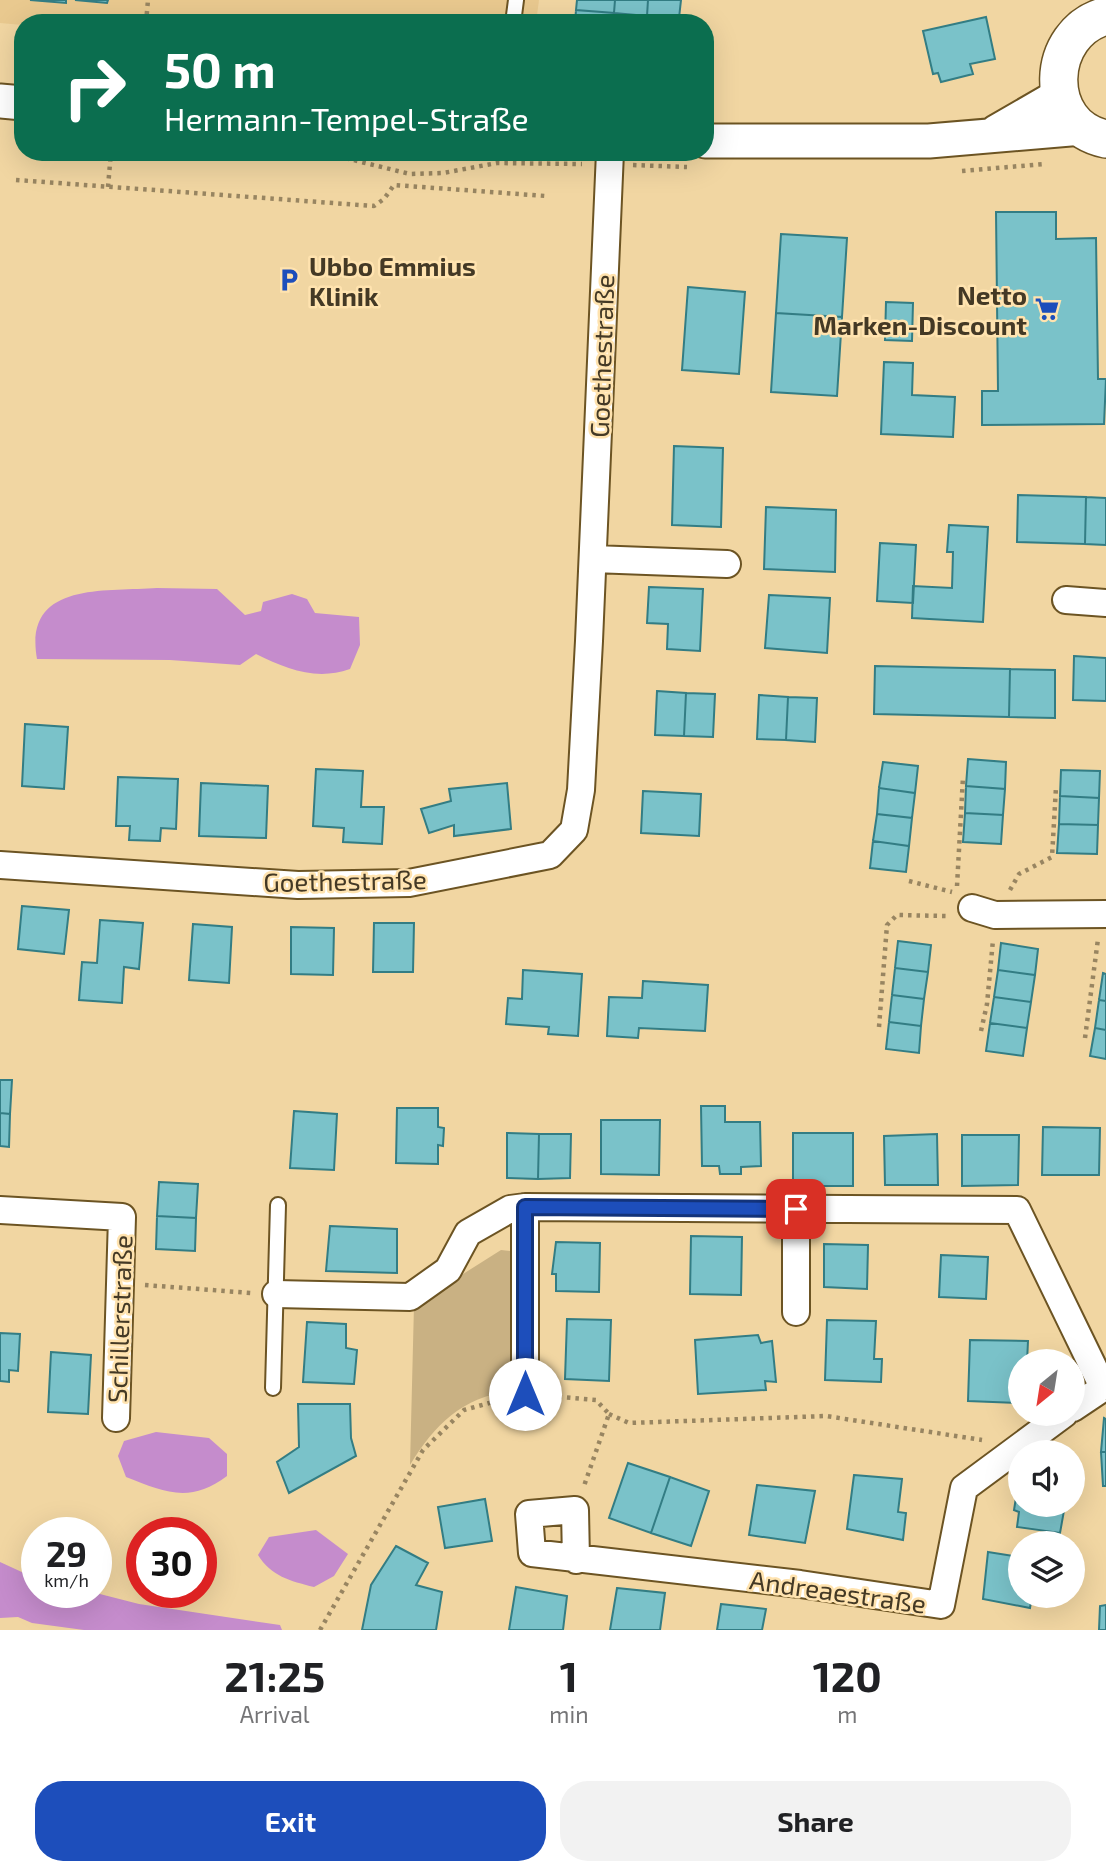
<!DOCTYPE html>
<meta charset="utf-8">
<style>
body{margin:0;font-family:"Exo 2",sans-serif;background:#f2f2f2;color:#202124;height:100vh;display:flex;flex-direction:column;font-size:26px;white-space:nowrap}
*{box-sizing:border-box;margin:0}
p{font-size:23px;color:#757577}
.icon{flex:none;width:38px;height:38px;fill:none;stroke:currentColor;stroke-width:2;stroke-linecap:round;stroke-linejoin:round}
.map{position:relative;height:1630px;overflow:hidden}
.panel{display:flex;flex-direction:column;background:#fff;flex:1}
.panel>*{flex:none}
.top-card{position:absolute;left:14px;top:14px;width:700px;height:147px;border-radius:28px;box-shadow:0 7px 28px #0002;background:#0b6e4f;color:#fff;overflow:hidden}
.needle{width:46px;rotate:210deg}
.buttons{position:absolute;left:1008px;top:1349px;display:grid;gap:14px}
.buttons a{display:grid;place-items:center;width:77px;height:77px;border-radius:50%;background:#fff;box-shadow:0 7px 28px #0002;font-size:35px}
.speed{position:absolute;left:21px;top:1517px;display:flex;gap:14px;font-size:35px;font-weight:700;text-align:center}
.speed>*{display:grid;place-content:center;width:91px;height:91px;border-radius:50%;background:#fff;box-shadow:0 7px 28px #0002;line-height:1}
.speed small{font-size:18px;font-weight:400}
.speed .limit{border:10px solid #d22;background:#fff;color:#111}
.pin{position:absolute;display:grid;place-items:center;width:60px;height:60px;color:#fff;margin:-30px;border-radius:14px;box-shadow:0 4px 10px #0006}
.me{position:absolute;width:77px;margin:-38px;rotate:0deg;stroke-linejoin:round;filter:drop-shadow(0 0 5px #0008)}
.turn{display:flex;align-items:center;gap:24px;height:147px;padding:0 35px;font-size:32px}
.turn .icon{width:91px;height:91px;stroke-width:2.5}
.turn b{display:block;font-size:49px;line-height:60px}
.eta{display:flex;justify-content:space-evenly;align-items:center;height:119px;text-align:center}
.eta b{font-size:42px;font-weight:700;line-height:49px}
.button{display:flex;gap:14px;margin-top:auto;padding:14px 35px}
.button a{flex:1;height:80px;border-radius:28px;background:#1d4ebb;color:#fff;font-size:28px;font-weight:700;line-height:80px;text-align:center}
.button a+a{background:#f2f2f2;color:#202124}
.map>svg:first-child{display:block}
</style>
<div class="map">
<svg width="1106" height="1630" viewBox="0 0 1106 1630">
<rect width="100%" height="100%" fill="#f1d6a2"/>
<path fill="#e9c98f" d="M 0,0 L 539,0 L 536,23 L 23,25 L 0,23 Z"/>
<path fill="#c9b183" d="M 501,1250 L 518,1252 L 516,1390 C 465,1396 436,1422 410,1465 L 414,1305 Z"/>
<path fill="#c58ccc" d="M 157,588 L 217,589 L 245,615 L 261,611 L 263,602 L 292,594 L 307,599 L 315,613 L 359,617 L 360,645 L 350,669 C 316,681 287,669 256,654 L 240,665 L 170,660 L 37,659 C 23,581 105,592 157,588 Z
M 156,1432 L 209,1438 L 227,1454 L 227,1476 C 190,1504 164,1492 126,1477 L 118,1456 L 124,1441 Z
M 316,1530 L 348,1554 L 334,1576 L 314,1587 C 290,1581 271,1576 258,1555 L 269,1537 Z
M 0,1562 L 37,1579 L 37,1592 L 96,1593 L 139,1604 L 280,1625 L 282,1630 L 84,1630 L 32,1623 L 18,1617 L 0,1618 Z"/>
<path fill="#7ac2c9" stroke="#337d84" stroke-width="2" d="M 30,0 L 66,0 L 66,3 Z
M 75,0 L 108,0 L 107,3 Z
M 577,0 L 615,0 L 614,13 L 576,10 Z
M 615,0 L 648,0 L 647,16 L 614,13 Z
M 648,0 L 681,0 L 679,18 L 647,16 Z
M 576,10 L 614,13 L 613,23 L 575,23 Z
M 986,17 L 995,59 L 970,64 L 973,74 L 941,82 L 938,73 L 933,74 L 923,31 Z
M 996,212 L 1056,212 L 1056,239 L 1096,238 L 1098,379 L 1106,379 L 1104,424 L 982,425 L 982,391 L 998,391 Z
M 781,234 L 847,238 L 842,317 L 776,313 Z
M 688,287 L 745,292 L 739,374 L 682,370 Z
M 886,302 L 913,303 L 912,341 L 885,340 Z
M 776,313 L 842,317 L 837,396 L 771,392 Z
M 884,362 L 913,363 L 912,395 L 955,397 L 953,437 L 881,434 Z
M 674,446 L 723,448 L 721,527 L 672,525 Z
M 1018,495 L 1086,497 L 1085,544 L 1017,542 Z
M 1086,497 L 1106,498 L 1106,545 L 1085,544 Z
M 766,507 L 836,510 L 835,572 L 764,569 Z
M 949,525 L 988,527 L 983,622 L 912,618 L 913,586 L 952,588 L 953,552 L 947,552 Z
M 880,543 L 916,545 L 913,603 L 877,601 Z
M 649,587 L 703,589 L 700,651 L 667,649 L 668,624 L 647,623 Z
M 769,595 L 830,598 L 827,653 L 765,648 Z
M 1074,656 L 1106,658 L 1106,701 L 1073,700 Z
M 875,666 L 1010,669 L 1009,717 L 874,714 Z
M 1010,669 L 1055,670 L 1055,718 L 1009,717 Z
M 657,691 L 686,693 L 684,736 L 655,735 Z
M 686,693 L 715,694 L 713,737 L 684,736 Z
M 759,695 L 788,697 L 786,740 L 757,739 Z
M 788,697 L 817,698 L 815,742 L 786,740 Z
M 25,724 L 68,727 L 64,789 L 22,786 Z
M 968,759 L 1006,762 L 1005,789 L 966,786 Z
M 883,762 L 918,766 L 915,793 L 879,788 Z
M 316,769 L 363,771 L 361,807 L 384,807 L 382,844 L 343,842 L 344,828 L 313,826 Z
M 1061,770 L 1100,771 L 1099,798 L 1060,796 Z
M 118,777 L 178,779 L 176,829 L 161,828 L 160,841 L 129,840 L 130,826 L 116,826 Z
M 201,783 L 268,786 L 266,838 L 199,836 Z
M 507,783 L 511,829 L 454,836 L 454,825 L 429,833 L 421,809 L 451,801 L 449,789 Z
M 966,786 L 1005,789 L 1003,815 L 965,813 Z
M 879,788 L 915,793 L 912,818 L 877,814 Z
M 643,791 L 701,794 L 699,836 L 641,833 Z
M 1060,796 L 1099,798 L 1098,825 L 1059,824 Z
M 965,813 L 1003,815 L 1001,844 L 963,842 Z
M 877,814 L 912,818 L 909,846 L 873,841 Z
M 1059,824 L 1098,825 L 1097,854 L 1057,853 Z
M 873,841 L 909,846 L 906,872 L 870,868 Z
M 22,906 L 69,910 L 64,954 L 18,949 Z
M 100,920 L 143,923 L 139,969 L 124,967 L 122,1003 L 79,1000 L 82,962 L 97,963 Z
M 374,923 L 414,923 L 413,972 L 373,972 Z
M 193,924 L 232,927 L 229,983 L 189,980 Z
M 291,927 L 334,928 L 333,975 L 291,974 Z
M 898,941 L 931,945 L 928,972 L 895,968 Z
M 1001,943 L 1038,949 L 1035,975 L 998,970 Z
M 895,968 L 928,972 L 924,999 L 892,995 Z
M 523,970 L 582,974 L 578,1036 L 548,1034 L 549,1027 L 506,1024 L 508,998 L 522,999 Z
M 998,970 L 1035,975 L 1031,1002 L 994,997 Z
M 1103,973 L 1106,974 L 1106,1001 L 1099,1000 Z
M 643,981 L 708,985 L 705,1031 L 639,1028 L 638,1038 L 607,1036 L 609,997 L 642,998 Z
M 892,995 L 924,999 L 921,1026 L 889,1022 Z
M 994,997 L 1031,1002 L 1027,1028 L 990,1023 Z
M 1099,1000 L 1106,1001 L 1106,1030 L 1095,1028 Z
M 889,1022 L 921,1026 L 919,1053 L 886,1049 Z
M 990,1023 L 1027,1028 L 1023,1056 L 986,1051 Z
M 1095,1028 L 1106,1030 L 1106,1059 L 1090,1056 Z
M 0,1080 L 12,1080 L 10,1114 L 0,1113 Z
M 701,1106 L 725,1106 L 725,1122 L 760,1122 L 761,1166 L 741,1167 L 741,1174 L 720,1174 L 719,1166 L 702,1166 Z
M 397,1108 L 438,1108 L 438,1127 L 444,1128 L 443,1146 L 438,1145 L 438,1164 L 396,1163 Z
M 294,1111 L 337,1114 L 334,1170 L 290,1168 Z
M 0,1113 L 10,1114 L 9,1147 L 0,1146 Z
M 601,1120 L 660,1120 L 659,1175 L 601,1174 Z
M 1043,1127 L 1100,1128 L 1099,1175 L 1042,1175 Z
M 507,1133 L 539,1134 L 538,1179 L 507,1178 Z
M 793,1133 L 853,1133 L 853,1186 L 793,1186 Z
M 539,1134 L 571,1134 L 570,1178 L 538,1179 Z
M 937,1134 L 938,1185 L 885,1185 L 884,1136 Z
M 962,1135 L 1019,1135 L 1018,1185 L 962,1186 Z
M 159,1182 L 198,1184 L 196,1218 L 157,1216 Z
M 157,1216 L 196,1218 L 195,1251 L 156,1249 Z
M 330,1226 L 397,1229 L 397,1273 L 326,1271 Z
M 691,1236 L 742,1237 L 741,1295 L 690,1294 Z
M 556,1242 L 600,1243 L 599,1292 L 556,1291 L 556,1274 L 552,1274 Z
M 824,1244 L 868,1245 L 867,1289 L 824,1287 Z
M 941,1255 L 988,1257 L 986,1299 L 939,1297 Z
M 567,1319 L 611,1320 L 609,1381 L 565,1379 Z
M 827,1320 L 876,1321 L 874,1359 L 882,1359 L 881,1382 L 825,1380 Z
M 307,1322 L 346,1324 L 346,1348 L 357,1350 L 354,1384 L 303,1382 Z
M 0,1333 L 20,1334 L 18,1371 L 9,1370 L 9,1382 L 0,1381 Z
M 758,1335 L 761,1343 L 772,1341 L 776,1382 L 765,1381 L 766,1390 L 698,1394 L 695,1340 Z
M 970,1340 L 1028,1341 L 1027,1362 L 1020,1362 L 1020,1403 L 968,1401 Z
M 51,1352 L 91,1355 L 88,1414 L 48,1412 Z
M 298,1404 L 350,1404 L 351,1438 L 356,1456 L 289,1493 L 277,1462 L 299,1447 Z
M 1104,1418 L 1106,1419 L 1106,1452 L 1101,1452 Z
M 1101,1452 L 1106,1452 L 1106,1486 L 1103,1486 Z
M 628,1463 L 670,1477 L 651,1533 L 609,1518 Z
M 854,1475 L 902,1479 L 898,1512 L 906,1513 L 903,1540 L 847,1529 Z
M 670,1477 L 709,1491 L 691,1546 L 651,1533 Z
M 757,1485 L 815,1491 L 805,1543 L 749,1535 Z
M 1017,1491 L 1020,1491 L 1020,1505 L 1065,1505 L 1060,1533 L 1017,1527 L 1019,1512 L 1014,1510 Z
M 485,1499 L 492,1541 L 445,1548 L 438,1507 Z
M 396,1546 L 428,1563 L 416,1585 L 442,1592 L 436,1630 L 362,1630 L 371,1585 Z
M 988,1552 L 1020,1557 L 1020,1596 L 1032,1596 L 1030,1608 L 983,1599 Z
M 516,1587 L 567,1596 L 563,1630 L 509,1630 Z
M 617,1588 L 665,1593 L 660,1630 L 610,1630 Z
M 721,1604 L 766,1609 L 762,1630 L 717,1630 Z
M 1106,1605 L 1106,1630 L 1099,1630 L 1100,1606 Z"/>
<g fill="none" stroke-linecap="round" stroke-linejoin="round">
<g stroke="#6c5423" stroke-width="18">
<path id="service" d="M 513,23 L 516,0
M 273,1388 L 278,1205"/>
</g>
<g stroke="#6c5423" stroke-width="30">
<path id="minor" d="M 593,559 L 727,564
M 1066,600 L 1106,603
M 0,865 L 298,885 L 409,883 L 550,855 L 574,830 L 581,790 L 589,641 L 610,152
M 972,908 L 995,915 L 1106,914
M 525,1207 L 525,1394
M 796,1209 L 796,1312
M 0,1210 L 122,1217 L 116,1418
M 276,1294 L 410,1297 L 448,1270 L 468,1233 L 510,1209 L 525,1207 L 1017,1210 L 1103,1387
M 1073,1408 L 1106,1386
M 576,1560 L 575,1510 L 529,1514 L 532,1553 L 800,1584 L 941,1605 L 964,1488 L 1064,1414"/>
</g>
<g stroke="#6c5423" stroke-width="37">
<path id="tertiary" d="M 0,101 L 23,103
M 996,132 L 1060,95
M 705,141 L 929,141 L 1082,128"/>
</g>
<g stroke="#6c5423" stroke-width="40">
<path id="secondary" d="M 1106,16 C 1045,32 1041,126 1106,139"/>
</g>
<path stroke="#988561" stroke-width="4.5" stroke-dasharray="3.5 5" stroke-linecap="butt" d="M 146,23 L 148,0
M 321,152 L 410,174 L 443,173 L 497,163 L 582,164
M 633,165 L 687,167
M 962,171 L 1044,164
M 16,180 L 374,206 L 384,199 L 394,185 L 546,196
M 108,187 L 111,152
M 909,881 L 952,892
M 957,886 L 963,777
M 1010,890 L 1019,874 L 1052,857 L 1056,787
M 879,1027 L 887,925 L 897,915 L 947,916
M 981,1031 L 987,1004 L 993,940
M 1085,1038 L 1098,939
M 145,1285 L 251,1293
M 550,1396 L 596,1400 L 609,1414 L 584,1486
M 609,1414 L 629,1423 L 826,1416 L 982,1440
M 320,1630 L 423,1450 L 464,1410 L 500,1400"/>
<use href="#service" stroke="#fff" stroke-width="14"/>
<use href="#minor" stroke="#fff" stroke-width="26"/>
<use href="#tertiary" stroke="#fff" stroke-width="33"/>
<use href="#secondary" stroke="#fff" stroke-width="37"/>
</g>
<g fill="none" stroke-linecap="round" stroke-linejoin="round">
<g stroke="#13337a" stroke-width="18">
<path id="route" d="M 525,1394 L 525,1207 L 796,1209"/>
</g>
<use href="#route" stroke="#1d4ebb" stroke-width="12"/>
</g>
<defs>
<g id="parking-bare" transform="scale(1.89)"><path d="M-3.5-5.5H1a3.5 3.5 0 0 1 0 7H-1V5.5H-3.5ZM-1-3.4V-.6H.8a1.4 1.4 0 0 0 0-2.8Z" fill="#1d4ebb" stroke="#ffe3af" stroke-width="2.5" paint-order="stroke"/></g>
<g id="supermarket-bare" transform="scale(1.89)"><path d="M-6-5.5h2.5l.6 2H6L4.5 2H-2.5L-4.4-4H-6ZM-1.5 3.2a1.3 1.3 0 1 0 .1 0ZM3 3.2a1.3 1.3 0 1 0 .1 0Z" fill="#1d4ebb" stroke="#ffe3af" stroke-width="2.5" paint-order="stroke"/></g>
</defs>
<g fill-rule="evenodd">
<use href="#parking-bare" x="289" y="280"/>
<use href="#supermarket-bare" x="1047" y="309"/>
</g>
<g text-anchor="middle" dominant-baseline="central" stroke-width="5" stroke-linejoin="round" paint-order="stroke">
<g font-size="26" font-weight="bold" fill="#443925" stroke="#ffe3af" text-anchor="start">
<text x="309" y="265">Ubbo Emmius<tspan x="309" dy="30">Klinik</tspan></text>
<text x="1027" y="294" text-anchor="end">Netto<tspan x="1027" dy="30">Marken-Discount</tspan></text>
</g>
<g font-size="26" fill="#443925" stroke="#ffe3af">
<text transform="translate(601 356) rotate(-88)">Goethestraße</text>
<text transform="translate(345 880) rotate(-1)">Goethestraße</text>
<text transform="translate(119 1319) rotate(-88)">Schillerstraße</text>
<text transform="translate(838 1591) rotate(8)">Andreaestraße</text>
</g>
</g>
</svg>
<div class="buttons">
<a><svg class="needle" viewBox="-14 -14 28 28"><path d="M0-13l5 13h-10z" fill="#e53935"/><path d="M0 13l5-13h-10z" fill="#757577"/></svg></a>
<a><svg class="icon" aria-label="sound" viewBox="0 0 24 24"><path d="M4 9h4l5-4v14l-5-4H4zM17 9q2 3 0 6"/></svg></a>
<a><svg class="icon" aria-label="layers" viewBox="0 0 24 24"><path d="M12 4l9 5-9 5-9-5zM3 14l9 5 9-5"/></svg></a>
</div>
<div class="speed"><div>29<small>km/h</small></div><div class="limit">30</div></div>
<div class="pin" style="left:796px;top:1209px;background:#d93025"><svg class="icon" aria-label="arrive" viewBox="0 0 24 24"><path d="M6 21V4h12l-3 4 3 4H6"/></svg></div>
<svg class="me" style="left:525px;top:1394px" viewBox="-20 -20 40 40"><circle r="19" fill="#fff"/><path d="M0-13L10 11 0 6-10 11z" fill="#1d4ebb"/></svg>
<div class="top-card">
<div class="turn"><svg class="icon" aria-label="right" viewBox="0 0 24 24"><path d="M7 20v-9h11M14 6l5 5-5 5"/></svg><div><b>50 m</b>Hermann-Tempel-Straße</div></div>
</div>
</div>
<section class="panel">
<div class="eta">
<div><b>21:25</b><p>Arrival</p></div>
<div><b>1</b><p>min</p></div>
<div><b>120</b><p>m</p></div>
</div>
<div class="button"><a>Exit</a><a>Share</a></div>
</section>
